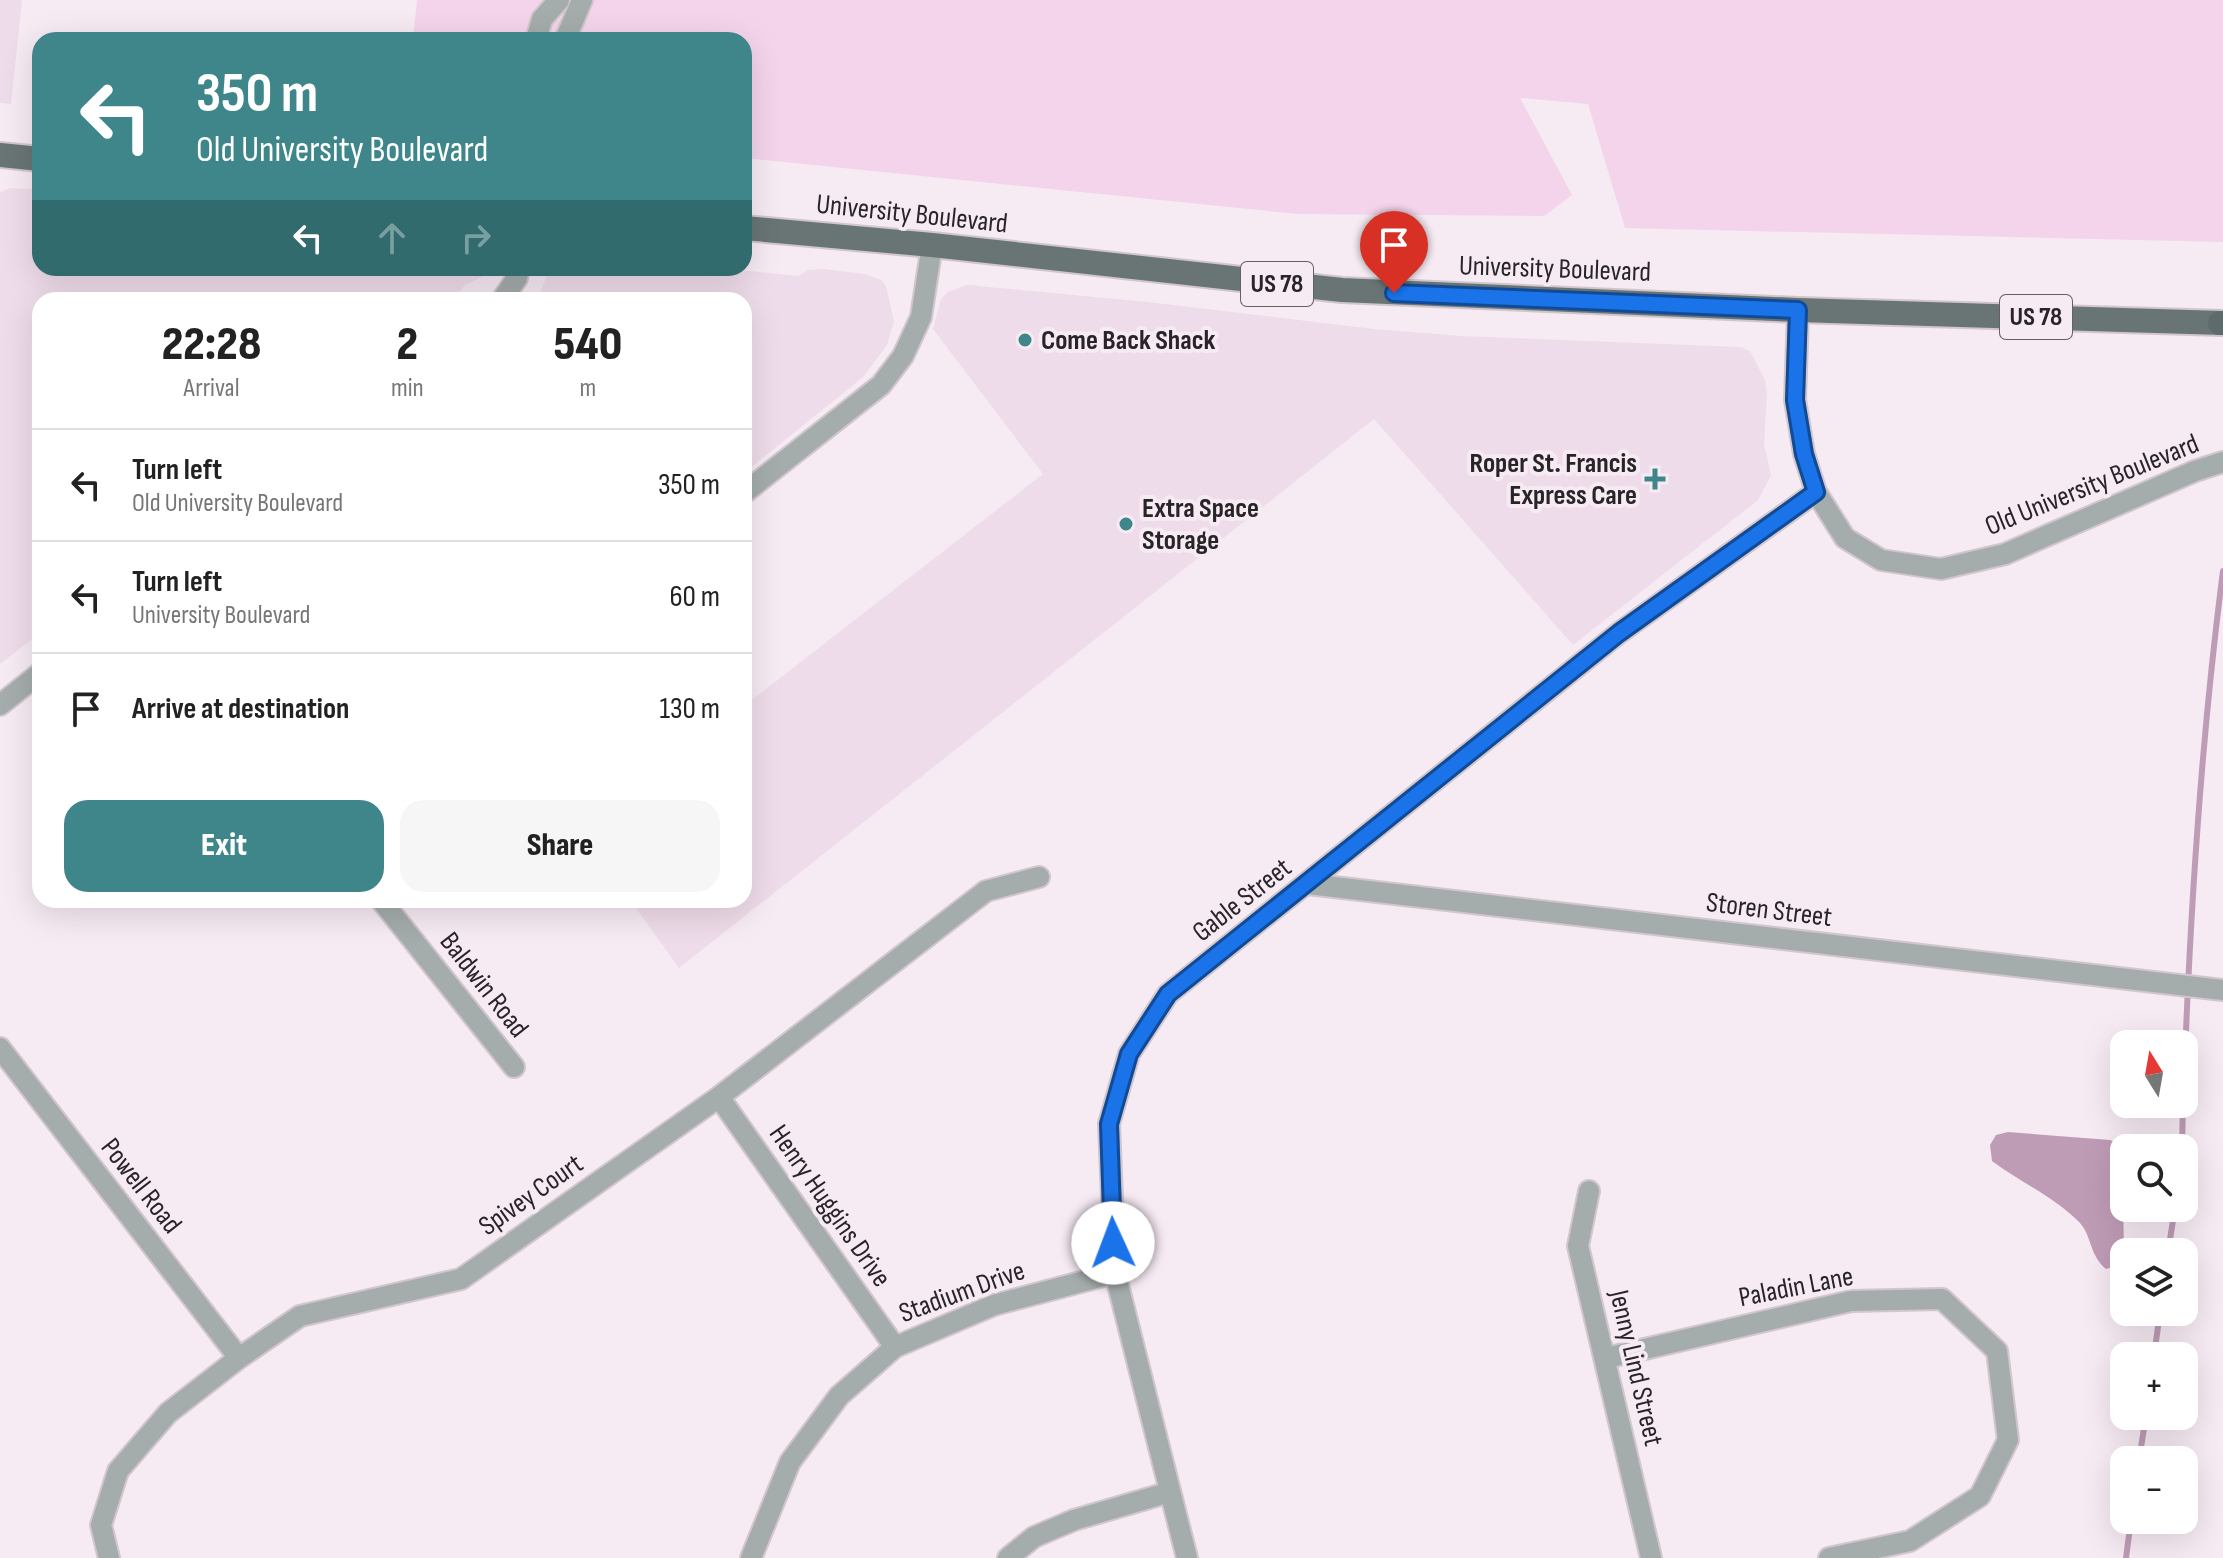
<!DOCTYPE html>
<meta charset="utf-8">
<style>
body{margin:0;font-family:"Sofia Sans Condensed",sans-serif;background:#f6f6f6;color:#222;height:100vh;display:flex;flex-direction:column;font-size:30px;white-space:nowrap}
*{box-sizing:border-box;margin:0}
p{font-size:26px;color:#767676}
.icon{flex:none;width:44px;height:44px;fill:none;stroke:currentColor;stroke-width:2;stroke-linecap:round;stroke-linejoin:round}
.map{position:relative;flex:1;overflow:hidden}
.details{position:absolute;left:32px;top:292px;width:720px;height:616px;display:flex;flex-direction:column;background:#fff;border-radius:24px;box-shadow:0 8px 32px #0002}
.details>*{flex:none}
.guide{position:absolute;left:32px;top:32px;width:720px;height:244px;border-radius:24px;box-shadow:0 8px 32px #0002;background:#3e868a;color:#fff;overflow:hidden}
.needle{width:52px;rotate:349deg}
.fabs{position:absolute;left:2110px;top:1030px;display:grid;gap:16px}
.fabs a{display:grid;place-items:center;width:88px;height:88px;border-radius:16px;background:#fff;box-shadow:0 8px 32px #0002;font-size:40px}
.pin{position:absolute;display:grid;place-items:center;width:68px;height:68px;color:#fff;margin:-82px -34px;border-radius:50% 50% 50% 0;rotate:-45deg;box-shadow:0 0 8px #0007}
.pin .icon{rotate:45deg}
.me{position:absolute;width:88px;margin:-44px;rotate:358deg;stroke-linejoin:round;filter:drop-shadow(0 0 6px #0008)}
.turn{display:flex;align-items:center;gap:28px;height:168px;padding:0 32px;font-size:36px}
.turn .icon{width:104px;height:104px;stroke-width:2.5}
.turn b{display:block;font-size:56px;line-height:68px}
.lanes{display:flex;align-items:center;height:76px;padding:0 32px;background:#0003;justify-content:center;gap:40px;direction:ltr}
.lanes .off{opacity:.35}
.eta{display:flex;justify-content:space-evenly;align-items:center;height:136px;text-align:center}
.eta b{font-size:48px;font-weight:800;line-height:56px}
.button{display:flex;gap:16px;margin-top:auto;padding:16px 32px}
.button a{flex:1;height:92px;border-radius:24px;background:#3e868a;color:#fff;font-size:32px;font-weight:800;line-height:92px;text-align:center}
.button a+a{background:#f6f6f6;color:#222}
ul{padding:0;list-style:none}
li{display:flex;align-items:center;gap:24px;height:112px;padding:0 32px;border-top:2px solid #e0e0e0}
li div{flex:1}
li b{display:block;font-size:30px}
li em{font-style:normal}
.map>svg:first-child{display:block}
</style>
<div class="map">
<svg width="2223" height="1558" viewBox="0 0 2223 1558">
<rect width="100%" height="100%" fill="#f6eaf3"/>
<path fill="#efdcea" d="M 0,0 L 22,0 L 11,104 L 0,103 Z
M 11,188 L 40,190 L 40,268 L 488,269 L 480,278 L 465,285 L 452,300 L 40,300 L 40,633 L 0,664 L 0,192 Z
M 550,268 L 721,268 L 798,276 L 809,270 L 823,269 L 865,274 L 881,280 L 886,286 L 894,321 L 887,345 L 863,377 L 744,473 L 744,300 L 537,300 Z
M 967,285 L 1148,302 L 1374,329 L 1461,336 L 1740,347 L 1750,351 L 1765,380 L 1767,395 L 1764,444 L 1771,475 L 1758,500 L 1573,645 L 1374,419 L 679,968 L 630,900 L 744,900 L 744,706 L 1043,474 L 933,329 L 941,299 L 948,292 Z"/>
<path fill="#f4d4eb" d="M 417,0 L 2223,0 L 2223,242 L 1625,228 L 1588,104 L 1520,98 L 1572,195 L 1544,216 L 1298,214 L 744,158 L 744,40 L 413,40 Z"/>
<path fill="#bf9cb6" d="M 2008,1132 L 2110,1140 L 2122,1145 L 2124,1251 L 2120,1265 L 2106,1269 C 2089,1255 2092,1235 2079,1222 C 2053,1196 2020,1182 1992,1161 L 1990,1145 L 1996,1135 Z"/>
<g fill="none" stroke-linecap="round" stroke-linejoin="round">
<path stroke="#bf9cb6" stroke-width="6" d="M 2184,1083 C 2190,912 2201,740 2223,571
M 2182,1148 L 2183,1104
M 2168,1252 L 2175,1208
M 2154,1356 L 2160,1312
M 2139,1460 L 2146,1416
M 2126,1558 L 2131,1520"/>
<g stroke="#d1c6ce" stroke-width="24">
<path id="minor" d="M 536,40 L 542,19 L 559,0
M 565,40 L 582,0
M 502,300 L 517,278 L 519,268
M 1798,310 L 1795,400 L 1804,454 L 1816,492 L 1845,538 L 1881,560 L 1941,569 L 2005,554 L 2195,471 L 2223,462
M 744,493 L 881,385 L 903,356 L 921,317 L 932,245
M 0,705 L 40,673
M 1308,884 L 2223,990
M 381,900 L 514,1067
M 0,1048 L 239,1358
M 719,1097 L 895,1347
M 1589,1191 L 1578,1246 L 1651,1558
M 1606,1358 L 1851,1301 L 1942,1299 L 1997,1351 L 2008,1440 L 1980,1496 L 1910,1541 L 1829,1558
M 109,1558 L 101,1525 L 118,1471 L 168,1413 L 239,1358 L 300,1316 L 461,1279 L 719,1097 L 986,891 L 1039,877
M 751,1558 L 790,1462 L 839,1396 L 895,1347 L 994,1305 L 1115,1273
M 1008,1558 L 1034,1537 L 1074,1520 L 1170,1492
M 1187,1558 L 1115,1273 L 1109,1124 L 1129,1054 L 1168,994 L 1619,633 L 1816,492"/>
</g>
<g stroke="#d1c6ce" stroke-width="28">
<path id="primary" d="M 0,155 L 40,159
M 744,228 L 932,245 L 1342,290 L 1798,310 L 2223,323"/>
</g>
<g stroke="#d1c6ce" stroke-width="28">
<path id="trunk" d="M 2220,323 L 2223,323"/>
</g>
<use href="#minor" stroke="#a5acac" stroke-width="20"/>
<use href="#primary" stroke="#697575" stroke-width="24"/>
<use href="#trunk" stroke="#5e6b6c" stroke-width="24"/>
</g>
<g fill="none" stroke-linecap="round" stroke-linejoin="round">
<g stroke="#114b97" stroke-width="20">
<path id="route" d="M 1113,1243 L 1109,1124 L 1129,1054 L 1168,994 L 1619,633 L 1816,492 L 1804,454 L 1795,400 L 1798,310 L 1394,293"/>
</g>
<use href="#route" stroke="#1a73e8" stroke-width="14"/>
</g>
<g fill="#3e868a" stroke="#f6eaf3" stroke-width="3">
<circle cx="1025" cy="340" r="8"/>
<path d="M1651 467h8v8h8v8h-8v8h-8v-8h-8v-8h8z"/>
<circle cx="1126" cy="524" r="8"/>
</g>
<g text-anchor="middle" dominant-baseline="central" stroke-width="8" stroke-linejoin="round" paint-order="stroke">
<g fill="#f6eaf3" stroke="#665f64" stroke-width="2">
<rect x="1241" y="262" width="72" height="44" rx="6"/>
<rect x="2000" y="295" width="72" height="44" rx="6"/>
</g>
<g font-size="26" font-weight="bold" fill="#282427">
<text x="1277" y="284">US 78</text>
<text x="2036" y="317">US 78</text>
</g>
<g font-size="28" fill="#282427" stroke="#f6eaf3">
<text transform="translate(912 214) rotate(6)">University Boulevard</text>
<text transform="translate(1555 269) rotate(2)">University Boulevard</text>
<text transform="translate(2092 485) rotate(-22)">Old University Boulevard</text>
<text transform="translate(1242 900) rotate(-38)">Gable Street</text>
<text transform="translate(1769 910) rotate(7)">Storen Street</text>
<text transform="translate(484 985) rotate(52)">Baldwin Road</text>
<text transform="translate(141 1186) rotate(52)">Powell Road</text>
<text transform="translate(531 1195) rotate(-35)">Spivey Court</text>
<text transform="translate(830 1206) rotate(55)">Henry Huggins Drive</text>
<text transform="translate(1796 1287) rotate(-11)">Paladin Lane</text>
<text transform="translate(962 1292) rotate(-20)">Stadium Drive</text>
<text transform="translate(1636 1368) rotate(77)">Jenny Lind Street</text>
</g>
<g font-size="28" font-weight="bold" fill="#282427" stroke="#f6eaf3" text-anchor="start">
<text x="1041" y="340">Come Back Shack</text>
<text x="1637" y="463" text-anchor="end">Roper St. Francis<tspan x="1637" dy="32">Express Care</tspan></text>
<text x="1142" y="508">Extra Space<tspan x="1142" dy="32">Storage</tspan></text>
</g>
</g>
</svg>
<div class="fabs">
<a><svg class="needle" viewBox="-14 -14 28 28"><path d="M0-13l5 13h-10z" fill="#e53935"/><path d="M0 13l5-13h-10z" fill="#767676"/></svg></a>
<a><svg class="icon" aria-label="search" viewBox="0 0 24 24"><circle cx="10" cy="10" r="6"/><path d="M15 15l6 6"/></svg></a>
<a><svg class="icon" aria-label="layers" viewBox="0 0 24 24"><path d="M12 4l9 5-9 5-9-5zM3 14l9 5 9-5"/></svg></a>
<a>+</a>
<a>−</a>
</div>
<div class="pin" style="left:1394px;top:293px;background:#d93025"><svg class="icon" aria-label="arrive" viewBox="0 0 24 24"><path d="M6 21V4h12l-3 4 3 4H6"/></svg></div>
<svg class="me" style="left:1113px;top:1243px" viewBox="-20 -20 40 40"><circle r="19" fill="#fff"/><path d="M0-13L10 11 0 6-10 11z" fill="#1a73e8"/></svg>
<div class="guide">
<div class="turn"><svg class="icon" aria-label="left" viewBox="0 0 24 24"><path d="M17 20v-9H6M10 6l-5 5 5 5"/></svg><div><b>350 m</b>Old University Boulevard</div></div>
<div class="lanes"><svg class="icon" aria-label="left" viewBox="0 0 24 24"><path d="M17 20v-9H6M10 6l-5 5 5 5"/></svg><svg class="icon off" aria-label="ahead" viewBox="0 0 24 24"><path d="M12 20V5M6 11l6-6 6 6"/></svg><svg class="icon off" aria-label="right" viewBox="0 0 24 24"><path d="M7 20v-9h11M14 6l5 5-5 5"/></svg></div>
</div>
<section class="details">
<div class="eta">
<div><b>22:28</b><p>Arrival</p></div>
<div><b>2</b><p>min</p></div>
<div><b>540</b><p>m</p></div>
</div>
<ul>
<li><svg class="icon" aria-label="left" viewBox="0 0 24 24"><path d="M17 20v-9H6M10 6l-5 5 5 5"/></svg><div><b>Turn left</b><p>Old University Boulevard</p></div><em>350 m</em></li>
<li><svg class="icon" aria-label="left" viewBox="0 0 24 24"><path d="M17 20v-9H6M10 6l-5 5 5 5"/></svg><div><b>Turn left</b><p>University Boulevard</p></div><em>60 m</em></li>
<li><svg class="icon" aria-label="arrive" viewBox="0 0 24 24"><path d="M6 21V4h12l-3 4 3 4H6"/></svg><div><b>Arrive at destination</b></div><em>130 m</em></li>
</ul>
<div class="button"><a>Exit</a><a>Share</a></div>
</section>
</div>
